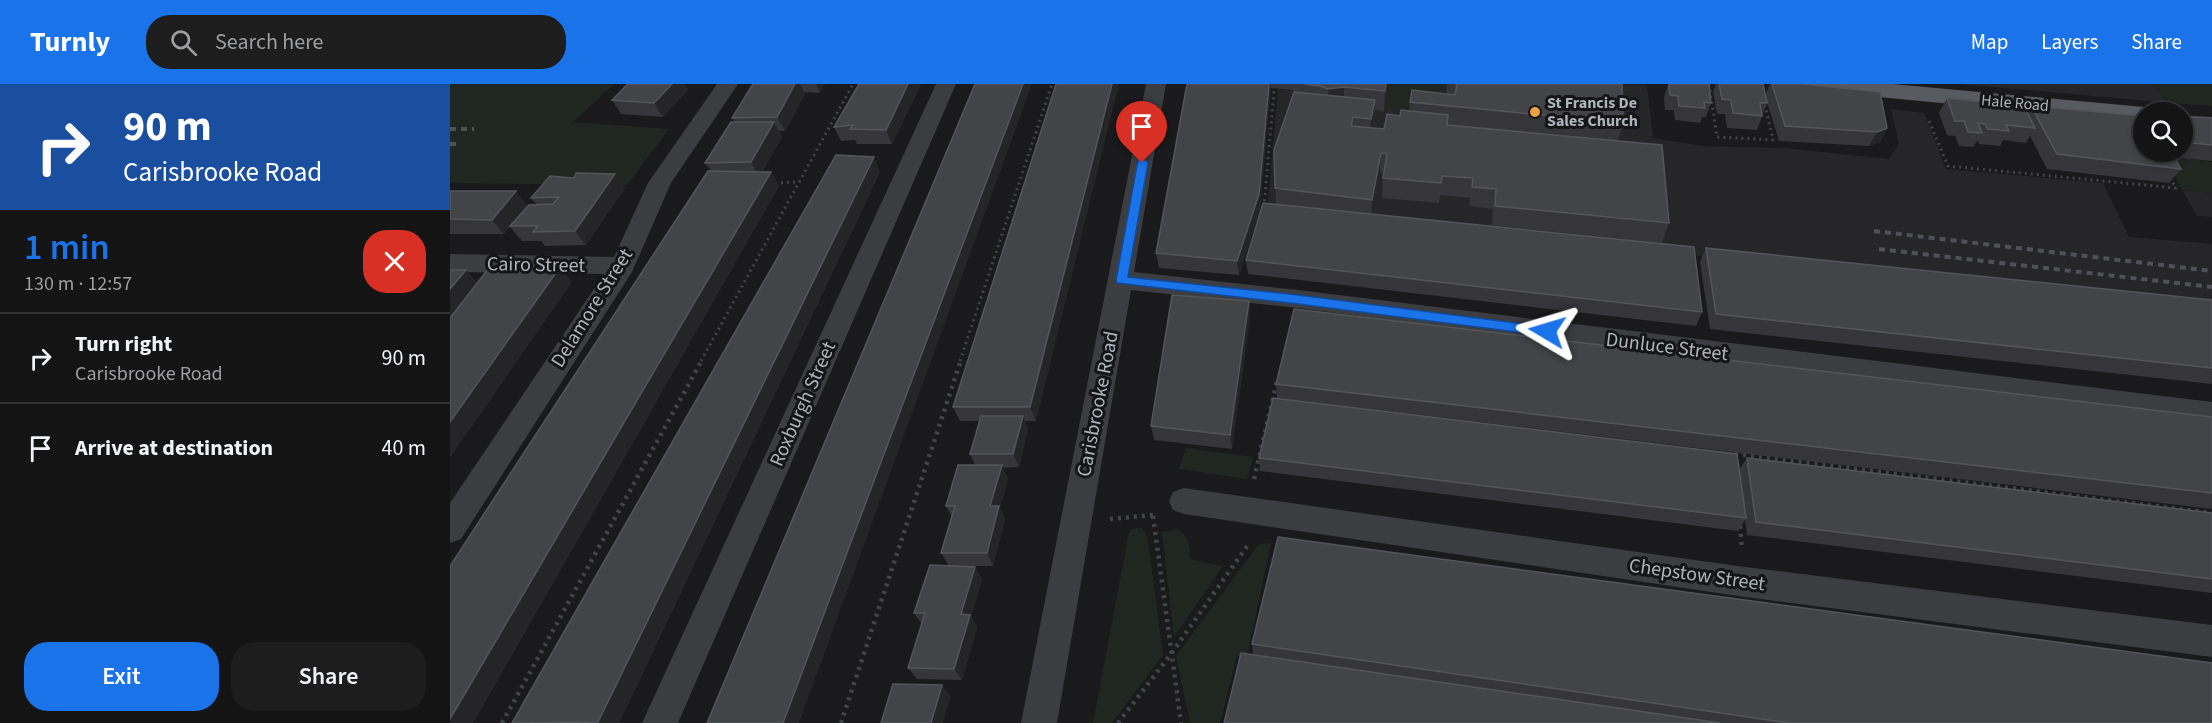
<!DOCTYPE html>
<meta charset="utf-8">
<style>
body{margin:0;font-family:"Source Sans 3",sans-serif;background:#1d1d1e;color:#f1f3f6;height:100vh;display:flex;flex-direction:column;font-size:22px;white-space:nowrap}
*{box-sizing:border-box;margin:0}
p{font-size:20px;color:#9d9ea0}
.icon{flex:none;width:33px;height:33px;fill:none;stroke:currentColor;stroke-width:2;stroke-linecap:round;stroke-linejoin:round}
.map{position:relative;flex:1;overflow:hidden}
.side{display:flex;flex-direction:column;background:#141415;width:450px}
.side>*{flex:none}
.banner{background:#1a4fa0;color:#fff;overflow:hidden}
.controls{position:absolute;left:1683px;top:18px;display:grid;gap:12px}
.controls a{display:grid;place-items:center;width:60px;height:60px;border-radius:50%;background:#141415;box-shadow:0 3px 9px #0003,0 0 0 2px #333334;font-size:30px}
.pin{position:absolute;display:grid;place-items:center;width:51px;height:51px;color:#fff;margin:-62px -26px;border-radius:50% 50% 50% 0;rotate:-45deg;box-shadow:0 0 6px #0007}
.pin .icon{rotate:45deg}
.me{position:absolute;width:66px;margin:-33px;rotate:277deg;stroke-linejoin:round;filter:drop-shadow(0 0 4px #0008)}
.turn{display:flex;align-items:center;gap:21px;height:126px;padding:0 24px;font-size:27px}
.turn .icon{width:78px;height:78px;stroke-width:2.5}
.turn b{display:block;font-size:42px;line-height:51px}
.round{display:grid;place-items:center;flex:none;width:63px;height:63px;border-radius:24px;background:#1d1d1e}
.summary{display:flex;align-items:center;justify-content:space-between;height:102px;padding:0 24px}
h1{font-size:36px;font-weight:600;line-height:45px;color:#1a73e8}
.action{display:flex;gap:12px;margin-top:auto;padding:12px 24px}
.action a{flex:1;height:69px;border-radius:24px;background:#1a73e8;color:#fff;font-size:24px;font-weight:600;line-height:69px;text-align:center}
.action a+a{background:#1d1d1e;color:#f1f3f6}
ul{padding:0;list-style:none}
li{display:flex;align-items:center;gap:18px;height:90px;padding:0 24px;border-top:2px solid #333334}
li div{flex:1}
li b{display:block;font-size:22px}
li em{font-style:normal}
header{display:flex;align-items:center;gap:36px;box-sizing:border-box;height:84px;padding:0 30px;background:#1a73e8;color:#fff}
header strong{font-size:28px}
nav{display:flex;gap:33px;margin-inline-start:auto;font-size:21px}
.search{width:420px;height:54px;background:#1d1d1e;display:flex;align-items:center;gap:15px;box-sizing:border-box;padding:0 21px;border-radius:24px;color:#9d9ea0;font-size:22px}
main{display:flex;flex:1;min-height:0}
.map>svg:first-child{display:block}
</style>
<header>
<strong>Turnly</strong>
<div class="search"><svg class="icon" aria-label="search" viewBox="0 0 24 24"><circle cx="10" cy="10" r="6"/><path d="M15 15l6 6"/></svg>Search here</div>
<nav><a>Map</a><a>Layers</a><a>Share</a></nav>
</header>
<main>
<section class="side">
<div class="banner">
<div class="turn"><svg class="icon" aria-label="right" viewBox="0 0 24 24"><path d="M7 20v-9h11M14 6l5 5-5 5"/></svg><div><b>90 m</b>Carisbrooke Road</div></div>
</div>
<div class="summary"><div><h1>1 min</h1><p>130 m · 12:57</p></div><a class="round" style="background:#d93025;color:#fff"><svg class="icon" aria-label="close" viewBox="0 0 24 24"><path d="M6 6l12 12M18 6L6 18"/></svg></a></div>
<ul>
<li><svg class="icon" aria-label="right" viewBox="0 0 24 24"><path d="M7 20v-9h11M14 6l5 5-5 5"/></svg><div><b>Turn right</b><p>Carisbrooke Road</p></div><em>90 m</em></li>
<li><svg class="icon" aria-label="arrive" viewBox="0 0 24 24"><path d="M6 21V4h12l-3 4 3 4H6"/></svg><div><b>Arrive at destination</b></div><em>40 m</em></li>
</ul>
<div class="action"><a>Exit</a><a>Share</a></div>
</section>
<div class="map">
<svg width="1762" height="639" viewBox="0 0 1762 639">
<rect width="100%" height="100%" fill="#1a1a1c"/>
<path fill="#262629" d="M 1187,0 L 1197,1 L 1203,54 L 1252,62 L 1334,64 L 1439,75 L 1449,60 L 1441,25 L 1474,29 L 1496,85 L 1653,99 L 1679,153 L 1762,160 L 1762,224 L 817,128 L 828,5 L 847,7 Z
M 1508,0 L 1703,0 L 1718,19 L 1677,15 Z
M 1732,106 L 1762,109 L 1762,133 L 1747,132 Z"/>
<path fill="#202720" d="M 0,0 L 164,0 L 123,38 L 219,45 L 177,101 L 0,99 Z
M 920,0 L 1026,0 L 1003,30 L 934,23 Z
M 1703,0 L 1762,0 L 1762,22 L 1718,19 Z
M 1731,74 L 1762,78 L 1762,109 L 1732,106 L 1718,78 Z
M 736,364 L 803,373 L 797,395 L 729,385 Z
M 692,444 L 698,455 L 713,571 L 662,639 L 643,639 L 679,448 L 682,445 Z
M 726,445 C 740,452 740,462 740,475 L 773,482 L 724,553 L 712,448 Z
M 821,459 L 797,573 L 787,572 L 770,639 L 740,639 L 726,572 L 809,460 Z"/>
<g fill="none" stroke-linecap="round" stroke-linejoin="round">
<path stroke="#414448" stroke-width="3" stroke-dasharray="2 4" stroke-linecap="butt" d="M 1259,0 L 1267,53 L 1323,56 L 1315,21
M 1479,37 L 1498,82 L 1726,104 L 1720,94
M 325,99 L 347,98
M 814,123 L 824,7 L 817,6
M 251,277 L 403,0
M 510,277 L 602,0"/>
<path stroke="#414448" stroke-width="4.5" stroke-dasharray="3 5" stroke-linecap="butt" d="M 1285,370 L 1762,429
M 804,395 L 827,297
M 703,432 L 731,639
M 660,435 L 703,431
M 1290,442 L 1292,465
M 52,639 L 252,276
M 391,639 L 511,276
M 668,639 L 721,570 L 800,458"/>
<path fill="#3b3d41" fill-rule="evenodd" d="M 267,0 L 288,0 L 221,99 L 182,188 L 11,455 L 0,459 L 0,419 L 154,190 L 0,188 L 0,170 L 164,173 L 198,99 Z
M 486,0 L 506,0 L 228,639 L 192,639 Z
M 696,0 L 716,0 L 684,188 L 848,206 L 1762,318 L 1762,340 L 848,224 L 681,206 L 607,639 L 571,639 Z
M 734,404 L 1295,483 L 1762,541 L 1762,573 L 1295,513 L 734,430 L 723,426 L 719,417 L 723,408 Z"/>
<path fill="#575a60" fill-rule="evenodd" d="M 1353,0 L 1443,0 L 1694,23 L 1705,28 L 1694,28 L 1694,38 L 1365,7 L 1356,5 Z"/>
<path stroke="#4e5156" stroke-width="4" stroke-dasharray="6 5" stroke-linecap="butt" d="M 0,45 L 24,45
M 0,60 L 8,60
M 1424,147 L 1762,187
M 1429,165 L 1762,203"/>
</g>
<path fill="#36363a" d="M 176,0 L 234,0 L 238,6 L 213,33 L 171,30 L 162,16 L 176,1 Z
M 303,0 L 375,0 L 370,9 L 354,8 L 355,10 L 335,47 L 329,47 L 332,53 L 312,88 L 321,88 L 329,102 L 23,639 L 261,87 L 255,79 L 285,38 L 282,34 Z
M 471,0 L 442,60 L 407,60 L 405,56 L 391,57 L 384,43 Z
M 606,0 L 586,337 L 575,337 L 578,345 L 569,383 L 553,384 L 558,394 L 550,424 L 555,435 L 543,482 L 499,482 L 491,469 L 502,433 L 496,422 L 525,381 L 520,370 L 530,337 L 510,337 L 503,323 Z
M 737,0 L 938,0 L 938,7 L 934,27 L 925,26 L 924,35 L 922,44 L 934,45 L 950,32 L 959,27 L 960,18 L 996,10 L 997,0 L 1172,0 L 1173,39 L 1168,57 L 1219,139 L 1212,159 L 1042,141 L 1043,125 L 1019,122 L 1020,114 L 990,111 L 989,119 L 932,114 L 933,89 L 930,89 L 922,130 L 1252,228 L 1246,242 L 798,190 L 796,176 L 826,120 L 824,66 L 843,9 L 843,6 L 820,4 L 810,125 L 789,191 L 709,184 L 706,169 Z
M 1218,0 L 1261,19 L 1256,33 L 1252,33 L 1250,39 L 1225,36 L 1224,26 L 1215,26 L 1214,14 Z
M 1266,0 L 1313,0 L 1317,19 L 1307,46 L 1277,44 L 1275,30 L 1267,30 L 1263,8 Z
M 1320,0 L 1352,0 L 1437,44 L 1430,58 L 1419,62 L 1329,57 L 1315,11 Z
M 1497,14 L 1578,28 L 1581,22 L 1731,85 L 1719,99 L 1597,85 L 1580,52 L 1576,59 L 1553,56 L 1550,62 L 1529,60 L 1528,56 L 1523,63 L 1509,62 L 1505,52 L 1497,51 L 1489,29 Z
M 1732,32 L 1762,34 L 1762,77 L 1731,74 L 1727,68 L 1732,68 Z
M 430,88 L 169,639 L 62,639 Z
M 175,104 L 136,161 L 95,162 L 91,157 L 72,157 L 60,143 L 54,150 L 0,150 L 0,107 L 78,122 L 69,132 L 87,121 L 81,114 Z
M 1256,164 L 1762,216 L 1762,300 L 1260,245 L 1250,178 Z
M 799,217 L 800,232 L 782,365 L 704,356 L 701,342 Z
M 826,300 L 1762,333 L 1762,425 L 827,314 Z
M 809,374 L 1289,386 L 1297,374 L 1762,429 L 1762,509 L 1297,451 L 1295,436 L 1288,447 L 810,387 Z
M 525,483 L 532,495 L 521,533 L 527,543 L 512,596 L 467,595 L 458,584 L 472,540 L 464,529 Z
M 802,560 L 1762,639 L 774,639 L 803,570 Z"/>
<path fill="#252528" d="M 222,0 L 234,0 L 238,6 L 213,33 L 204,19 Z
M 345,0 L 350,0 L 355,10 L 335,47 L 327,33 Z
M 366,0 L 375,0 L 370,9 Z
M 458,0 L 471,0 L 442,60 L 436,46 Z
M 573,0 L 582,0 L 349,639 L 333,639 Z
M 662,0 L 669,0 L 586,337 L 580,323 Z
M 819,0 L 820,0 L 821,8 L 810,125 L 789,191 L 787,177 Z
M 936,0 L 938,0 L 938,7 L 934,27 L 935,7 Z
M 894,3 L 894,22 L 878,24 L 878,5 Z
M 925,16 L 924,35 L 920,54 L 921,35 Z
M 324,38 L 332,53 L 309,93 L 301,78 Z
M 1437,44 L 1430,58 L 1419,62 L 1427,48 Z
M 931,69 L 930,89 L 921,135 L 922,116 Z
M 424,73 L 430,88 L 169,639 L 150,639 L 148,638 Z
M 321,88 L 329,102 L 23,639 L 0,639 L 0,635 Z
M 165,90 L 175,104 L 136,161 L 125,147 Z
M 66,107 L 78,122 L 54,150 L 42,136 Z
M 110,183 L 122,198 L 0,374 L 0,338 Z
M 16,186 L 29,200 L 0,236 L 0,205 Z
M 799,217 L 800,232 L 782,365 L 780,351 Z
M 573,332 L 578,345 L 569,383 L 563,370 Z
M 552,381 L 558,394 L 550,424 L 555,435 L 543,482 L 537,469 L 540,422 Z
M 525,483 L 532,495 L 521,533 L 527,543 L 512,596 L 504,585 L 511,530 Z
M 492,601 L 501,612 L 493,639 L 481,639 Z"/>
<path fill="#434448" stroke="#53555a" stroke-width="1.5" d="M 178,0 L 222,0 L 204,19 L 162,16 Z
M 303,0 L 345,0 L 327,33 L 282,34 Z
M 409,0 L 458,0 L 436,46 L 400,45 L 403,41 L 384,43 Z
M 525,0 L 573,0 L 333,639 L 257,639 Z
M 606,0 L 662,0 L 580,323 L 503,323 Z
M 737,0 L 819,0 L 809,110 L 787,177 L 706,169 Z
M 854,0 L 936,0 L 935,7 L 894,3 L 878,5 L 870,2 Z
M 1006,0 L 1172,0 L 1173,39 L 960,18 L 962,6 L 1005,11 L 1007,1 Z
M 1219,0 L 1259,0 L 1261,19 L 1254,18 L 1255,24 L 1229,22 L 1228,12 L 1220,11 Z
M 1269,0 L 1313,0 L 1317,19 L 1310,19 L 1312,32 L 1283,29 L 1281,16 L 1272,15 Z
M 1322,0 L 1352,0 L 1430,8 L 1437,44 L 1427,48 L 1335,42 Z
M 844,8 L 925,16 L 921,35 L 903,33 L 901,42 L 934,45 L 937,30 L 950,32 L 951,26 L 998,31 L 997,41 L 1212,61 L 1219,139 L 1045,122 L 1046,105 L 1022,103 L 1023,94 L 992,92 L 991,99 L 933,94 L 937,70 L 931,69 L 922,116 L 825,104 L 824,66 Z
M 1497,14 L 1574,22 L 1585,44 L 1556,41 L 1559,47 L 1538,45 L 1535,40 L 1528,39 L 1532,49 L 1518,48 L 1514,37 L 1505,37 Z
M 1581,22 L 1694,32 L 1694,68 L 1721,68 L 1731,85 L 1607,70 Z
M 1732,32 L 1762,34 L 1762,61 L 1743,59 L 1732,43 Z
M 281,38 L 324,38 L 301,78 L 255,79 Z
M 386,71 L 424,73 L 148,638 L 62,639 Z
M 258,87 L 321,88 L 0,635 L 0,482 Z
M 126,89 L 165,90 L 125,147 L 83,148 L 88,142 L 60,142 L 79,121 L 103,120 L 109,113 L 81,114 L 100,92 L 124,94 Z
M 0,107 L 66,107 L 42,136 L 0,135 Z
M 813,119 L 1244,163 L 1252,228 L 796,176 Z
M 1256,164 L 1762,216 L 1762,284 L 1266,230 Z
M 110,183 L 0,338 L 0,234 L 39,184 Z
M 0,186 L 16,186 L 0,205 Z
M 722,211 L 799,217 L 780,351 L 701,342 Z
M 844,225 L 1762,333 L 1762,409 L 826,300 Z
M 823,314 L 1287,370 L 1296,434 L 809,374 Z
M 531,332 L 573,332 L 563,370 L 520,370 Z
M 1297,374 L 1762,429 L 1762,495 L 1306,438 Z
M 508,381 L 552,381 L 540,422 L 549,422 L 537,469 L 491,469 L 505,422 L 496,422 Z
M 828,453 L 1762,579 L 1762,639 L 1339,639 L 802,560 Z
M 480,481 L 525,483 L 511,530 L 520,531 L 504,585 L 458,584 L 475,529 L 464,529 Z
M 791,569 L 1270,639 L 774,639 Z
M 443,600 L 492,601 L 481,639 L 431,639 Z"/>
<path fill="#1a73e8" stroke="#114b97" stroke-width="1.5" d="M 688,76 L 696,76 L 698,79 L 678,193 L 848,211 L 1097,243 L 1104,247 L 1097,252 L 848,220 L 667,199 L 666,196 Z"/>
<circle fill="#eca242" stroke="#151517" stroke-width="2" cx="1085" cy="28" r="6"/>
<g text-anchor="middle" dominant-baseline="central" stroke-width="6" stroke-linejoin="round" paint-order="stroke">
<g font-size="16" font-weight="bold" fill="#adb3bb" stroke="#151517" text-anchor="start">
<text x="1097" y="19">St Francis De<tspan x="1097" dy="18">Sales Church</tspan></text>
</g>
<g font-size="16" fill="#adb3bb" stroke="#151517">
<text transform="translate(1565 19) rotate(5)">Hale Road</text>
</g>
<g font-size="20" fill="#adb3bb" stroke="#151517">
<text transform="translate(86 181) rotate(1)">Cairo Street</text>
<text transform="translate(142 224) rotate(-58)">Delamore Street</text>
<text transform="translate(1217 263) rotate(7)">Dunluce Street</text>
<text transform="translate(353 320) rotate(-66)">Roxburgh Street</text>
<text transform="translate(648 320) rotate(-79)">Carisbrooke Road</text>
<text transform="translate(1247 491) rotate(8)">Chepstow Street</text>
</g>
</g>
</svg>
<div class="controls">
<a><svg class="icon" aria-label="search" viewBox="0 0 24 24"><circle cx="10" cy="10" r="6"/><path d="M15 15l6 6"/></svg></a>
</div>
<div class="pin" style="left:692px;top:79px;background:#d93025"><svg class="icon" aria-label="arrive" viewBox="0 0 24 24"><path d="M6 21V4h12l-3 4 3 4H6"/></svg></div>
<svg class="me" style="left:1097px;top:247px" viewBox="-20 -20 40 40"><path d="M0-17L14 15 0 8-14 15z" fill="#1a73e8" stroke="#fff" stroke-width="4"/></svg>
</div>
</main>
